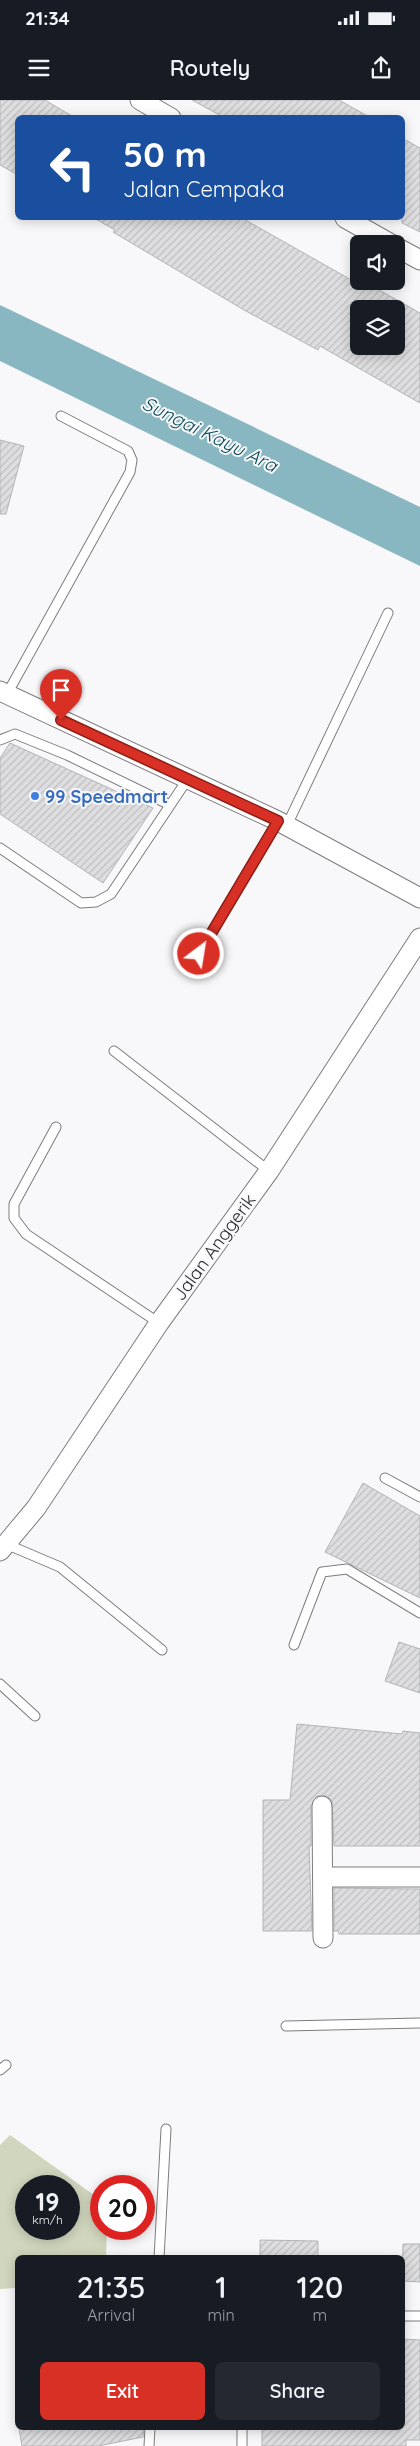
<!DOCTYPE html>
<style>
body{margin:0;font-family:Quicksand,sans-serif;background:#242831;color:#f1f3f6;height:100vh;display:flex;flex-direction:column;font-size:19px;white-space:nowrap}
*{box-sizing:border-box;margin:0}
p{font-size:16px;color:#9ea1a6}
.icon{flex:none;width:28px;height:28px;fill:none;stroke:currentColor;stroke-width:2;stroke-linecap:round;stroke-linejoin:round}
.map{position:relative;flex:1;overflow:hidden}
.side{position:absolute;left:15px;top:2155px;width:390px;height:175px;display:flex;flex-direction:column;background:#171b24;border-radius:8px;box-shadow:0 2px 12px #0003}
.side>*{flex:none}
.hud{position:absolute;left:15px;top:15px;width:390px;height:105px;border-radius:8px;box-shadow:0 2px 12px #0003;background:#1a4fa0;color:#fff;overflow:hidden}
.tools{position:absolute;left:350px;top:135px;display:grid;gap:10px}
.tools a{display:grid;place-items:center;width:55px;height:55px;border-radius:8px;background:#171b24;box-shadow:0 2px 12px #0003;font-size:25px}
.speed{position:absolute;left:15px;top:2075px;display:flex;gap:10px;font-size:25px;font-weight:700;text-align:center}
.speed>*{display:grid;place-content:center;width:65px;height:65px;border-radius:50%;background:#171b24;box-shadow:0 2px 12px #0003;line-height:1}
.speed small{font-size:12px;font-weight:400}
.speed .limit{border:8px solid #d22;background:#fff;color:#111}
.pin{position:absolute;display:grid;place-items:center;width:42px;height:42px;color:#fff;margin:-51px -21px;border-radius:50% 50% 50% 0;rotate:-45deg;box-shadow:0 0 5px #0007}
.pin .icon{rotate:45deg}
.me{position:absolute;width:55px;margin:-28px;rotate:31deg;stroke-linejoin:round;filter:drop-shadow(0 0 4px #0008)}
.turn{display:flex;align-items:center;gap:18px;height:105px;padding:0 25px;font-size:22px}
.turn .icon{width:65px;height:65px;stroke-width:2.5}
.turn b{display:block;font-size:35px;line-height:42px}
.eta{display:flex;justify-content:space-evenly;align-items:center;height:85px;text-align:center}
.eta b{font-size:30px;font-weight:600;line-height:35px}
.primary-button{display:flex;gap:10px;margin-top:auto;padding:10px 25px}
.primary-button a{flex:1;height:58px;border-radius:8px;background:#d93025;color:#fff;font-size:20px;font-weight:600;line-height:58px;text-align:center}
.primary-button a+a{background:#242831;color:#f1f3f6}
.status{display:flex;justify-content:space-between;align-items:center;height:35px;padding:0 25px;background:#171b24;direction:ltr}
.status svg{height:14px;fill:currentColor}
header{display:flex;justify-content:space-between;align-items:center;height:65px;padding:0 25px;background:#171b24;font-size:22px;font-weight:600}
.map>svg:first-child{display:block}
</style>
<div class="status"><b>21:34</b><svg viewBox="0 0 49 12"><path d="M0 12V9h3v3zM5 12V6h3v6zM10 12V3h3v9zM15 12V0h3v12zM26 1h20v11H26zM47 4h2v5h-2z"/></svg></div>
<header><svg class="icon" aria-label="menu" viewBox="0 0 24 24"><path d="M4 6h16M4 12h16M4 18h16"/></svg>Routely<svg class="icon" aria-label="share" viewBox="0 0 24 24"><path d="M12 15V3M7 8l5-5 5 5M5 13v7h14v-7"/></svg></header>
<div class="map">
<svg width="420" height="2346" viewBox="0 0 420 2346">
<defs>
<pattern id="building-hatch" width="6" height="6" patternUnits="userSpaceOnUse" patternTransform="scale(1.25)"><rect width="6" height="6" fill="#dedee0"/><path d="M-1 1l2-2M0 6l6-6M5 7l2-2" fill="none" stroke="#bfbfc0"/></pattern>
</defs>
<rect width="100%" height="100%" fill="#f8f8fa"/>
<path fill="#d1d6be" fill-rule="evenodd" d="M 10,2035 L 101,2100 L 101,2129 L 107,2129 L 106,2157 L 18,2158 L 17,2188 L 0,2189 L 0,2045 ZM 26,2086 L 69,2086 L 69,2129 L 26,2129 Z"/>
<path fill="#89b7c1" d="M 0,205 L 420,407 L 420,466 L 0,261 Z"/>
<path fill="url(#building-hatch)" stroke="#b3b4b5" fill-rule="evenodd" d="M 0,0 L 45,0 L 75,18 L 18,18 L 18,75 L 0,65 Z
M 192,0 L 339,0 L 371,18 L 225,18 Z
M 402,38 L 420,48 L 420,132 L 402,123 Z
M 94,118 L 242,118 L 369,190 L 372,186 L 420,213 L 420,303 L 320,246 L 318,250 L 244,210 L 113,132 L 115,130 ZM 359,209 L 396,209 L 396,246 L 359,246 Z
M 0,340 L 24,346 L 6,414 L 0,414 Z
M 10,643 L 153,708 L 103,783 L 0,714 L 0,658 Z
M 363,1383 L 420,1416 L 420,1498 L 325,1452 Z
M 399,1542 L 420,1549 L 420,1593 L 385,1581 Z
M 297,1624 L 402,1634 L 403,1631 L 420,1633 L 420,1746 L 334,1746 L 332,1701 L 327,1696 L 317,1696 L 311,1706 L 311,1746 L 309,1746 L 312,1831 L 263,1831 L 263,1700 L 290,1700 Z
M 334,1788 L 420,1789 L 420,1834 L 339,1834 L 338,1831 L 334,1831 Z
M 260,2140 L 318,2141 L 318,2158 L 260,2158 Z
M 403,2144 L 420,2144 L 420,2182 L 402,2181 Z
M 402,2239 L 420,2240 L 420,2340 L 406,2340 L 406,2346 L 262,2346 L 262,2328 L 402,2328 Z
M 19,2328 L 144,2328 L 143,2337 L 98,2346 L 22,2346 Z"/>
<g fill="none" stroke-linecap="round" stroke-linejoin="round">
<g stroke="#7d7d7e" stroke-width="11">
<path id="lane" d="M 7,594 L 130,372 L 132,360 L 128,351 L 61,316
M 0,640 L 15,634 L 67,655 L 170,705
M 287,725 L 388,513
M 0,748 L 81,803 L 96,802 L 111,794 L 187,680
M 199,854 L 278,721
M 114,951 L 269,1071
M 56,1027 L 14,1104 L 14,1118 L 26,1134 L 159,1223
M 385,1378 L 420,1397
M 6,1444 L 60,1467 L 162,1550
M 294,1545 L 322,1472 L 347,1469 L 420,1513
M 0,1584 L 35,1616
M 286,1926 L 420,1923
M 0,1970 L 6,1965
M 159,2158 L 166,2029
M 402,2216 L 420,2216
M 149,2346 L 150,2328
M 242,2346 L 242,2328"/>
</g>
<g stroke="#7d7d7e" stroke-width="21">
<path id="street" d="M 140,0 L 171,18
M 345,118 L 391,144
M 396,147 L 420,160
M 0,591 L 278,721 L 420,798
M 0,1451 L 36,1408 L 159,1223 L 269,1071 L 420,838
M 322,1706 L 323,1838
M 323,1777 L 420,1777"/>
</g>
<use href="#lane" stroke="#fff" stroke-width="9"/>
<use href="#street" stroke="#fff" stroke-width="19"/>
</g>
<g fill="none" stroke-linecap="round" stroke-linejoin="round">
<g stroke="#8d1f18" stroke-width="12">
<path id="route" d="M 61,620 L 278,721 L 199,854"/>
</g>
<use href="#route" stroke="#d93025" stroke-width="9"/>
</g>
<circle fill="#3f7fe0" stroke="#f8f8fa" stroke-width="2" cx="35" cy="696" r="5"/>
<g text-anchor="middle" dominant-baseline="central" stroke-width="4" stroke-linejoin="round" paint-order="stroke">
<g font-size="18" font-weight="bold" fill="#366cbe" stroke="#f8f8fa" text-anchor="start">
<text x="45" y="696">99 Speedmart</text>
</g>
<g font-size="18" fill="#2a2a2a" stroke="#f8f8fa">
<text transform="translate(214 1147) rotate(-54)">Jalan Anggerik</text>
</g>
<g font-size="19" font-style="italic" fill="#0b4e5a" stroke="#f8f8fa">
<text transform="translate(210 334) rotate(26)">Sungai Kayu Ara</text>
</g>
</g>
</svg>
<div class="tools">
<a><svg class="icon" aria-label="sound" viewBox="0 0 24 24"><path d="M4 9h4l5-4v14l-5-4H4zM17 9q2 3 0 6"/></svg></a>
<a><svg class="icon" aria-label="layers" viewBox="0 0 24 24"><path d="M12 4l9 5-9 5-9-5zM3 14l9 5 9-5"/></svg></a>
</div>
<div class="speed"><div>19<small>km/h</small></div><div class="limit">20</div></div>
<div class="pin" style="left:61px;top:620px;background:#d93025"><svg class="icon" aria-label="arrive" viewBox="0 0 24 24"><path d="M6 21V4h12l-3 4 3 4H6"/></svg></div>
<svg class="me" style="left:199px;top:854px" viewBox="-20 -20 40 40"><circle r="17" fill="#d93025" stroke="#fff" stroke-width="3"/><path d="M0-11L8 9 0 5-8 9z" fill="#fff"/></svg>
<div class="hud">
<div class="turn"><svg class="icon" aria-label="left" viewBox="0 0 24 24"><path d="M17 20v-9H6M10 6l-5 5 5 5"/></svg><div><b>50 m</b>Jalan Cempaka</div></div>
</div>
<section class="side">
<div class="eta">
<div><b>21:35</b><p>Arrival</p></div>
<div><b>1</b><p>min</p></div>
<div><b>120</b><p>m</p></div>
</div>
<div class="primary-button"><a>Exit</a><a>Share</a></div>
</section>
</div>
